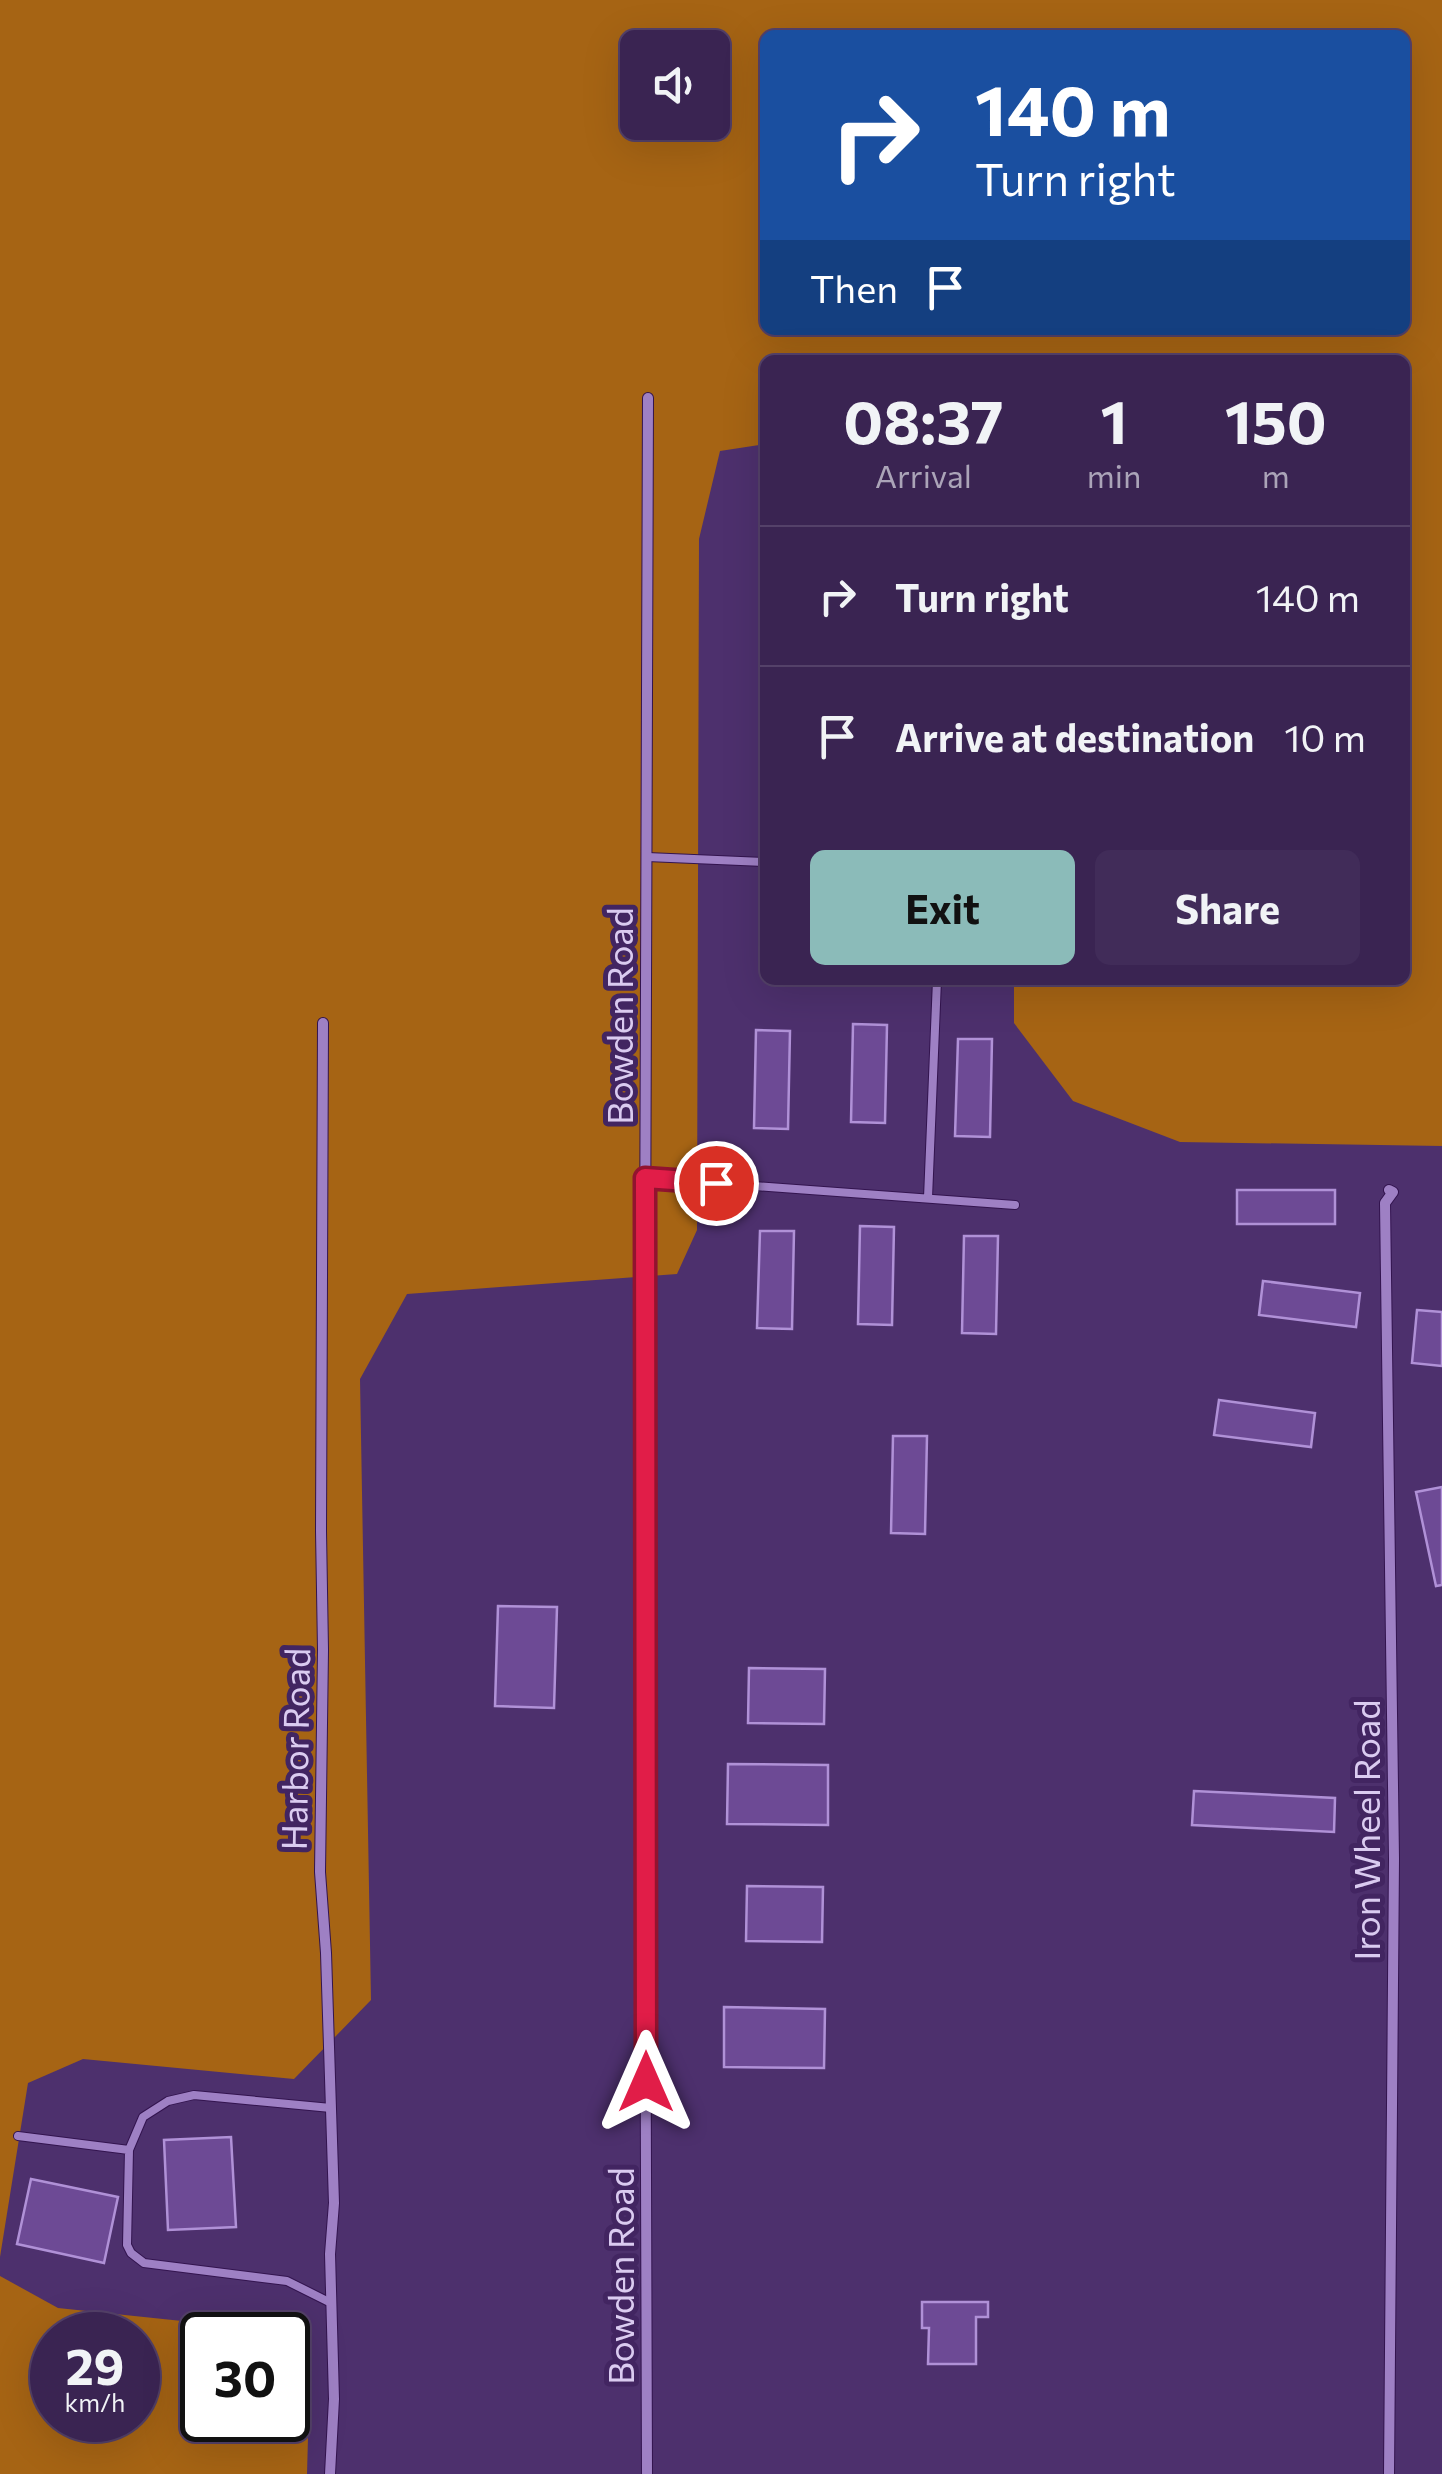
<!DOCTYPE html>
<style>
body{margin:0;font-family:Commissioner,sans-serif;background:#412c59;color:#f1f3f6;height:100vh;display:flex;flex-direction:column;font-size:38px;white-space:nowrap}
*{box-sizing:border-box;margin:0}
p{font-size:32px;color:#aba4b8}
.icon{flex:none;width:55px;height:55px;fill:none;stroke:currentColor;stroke-width:2;stroke-linecap:round;stroke-linejoin:round}
.map{position:relative;flex:1;overflow:hidden}
.panel{position:absolute;left:760px;top:355px;width:650px;height:630px;display:flex;flex-direction:column;background:#3a2452;border-radius:15px;box-shadow:0 10px 40px #0002,0 0 0 2px #544169}
.panel>*{flex:none}
.banner{position:absolute;left:760px;top:30px;width:650px;height:305px;border-radius:15px;box-shadow:0 10px 40px #0002,0 0 0 2px #544169;background:#1a4fa0;color:#fff;overflow:hidden}
.buttons{position:absolute;left:620px;top:30px;display:grid;gap:20px}
.buttons a{display:grid;place-items:center;width:110px;height:110px;border-radius:15px;background:#3a2452;box-shadow:0 10px 40px #0002,0 0 0 2px #544169;font-size:50px}
.speed{position:absolute;left:30px;top:2312px;display:flex;gap:20px;font-size:50px;font-weight:700;text-align:center}
.speed>*{display:grid;place-content:center;width:130px;height:130px;border-radius:50%;background:#3a2452;box-shadow:0 10px 40px #0002,0 0 0 2px #544169;line-height:1}
.speed small{font-size:25px;font-weight:400}
.speed .limit{border:5px solid #111;border-radius:15px;background:#fff;color:#111}
.pin{position:absolute;display:grid;place-items:center;width:85px;height:85px;color:#fff;margin:-42px;border:5px solid #fff;border-radius:50%;box-shadow:0 2px 10px #0007}
.me{position:absolute;width:110px;margin:-55px;rotate:0deg;stroke-linejoin:round;filter:drop-shadow(0 0 8px #0008)}
.turn{display:flex;align-items:center;gap:35px;height:210px;padding:0 50px;font-size:45px}
.turn .icon{width:130px;height:130px;stroke-width:2.5}
.turn b{display:block;font-size:70px;line-height:85px}
.then{display:flex;align-items:center;height:95px;padding:0 50px;background:#0003;gap:20px;font-size:38px}
.eta{display:flex;justify-content:space-evenly;align-items:center;height:170px;text-align:center}
.eta b{font-size:60px;font-weight:700;line-height:70px}
.action{display:flex;gap:20px;margin-top:auto;padding:20px 50px}
.action a{flex:1;height:115px;border-radius:15px;background:#8bbbb9;color:#111;font-size:40px;font-weight:700;line-height:115px;text-align:center}
.action a+a{background:#412c59;color:#f1f3f6}
ul{padding:0;list-style:none}
li{display:flex;align-items:center;gap:30px;height:140px;padding:0 50px;border-top:2px solid #544169}
li div{flex:1}
li b{display:block;font-size:38px}
li em{font-style:normal}
.map>svg:first-child{display:block}
</style>
<div class="map">
<svg width="1442" height="2474" viewBox="0 0 1442 2474">
<rect width="100%" height="100%" fill="#4d306d"/>
<path fill="#a66414" fill-rule="evenodd" d="M 0,0 L 1442,0 L 1442,1146 L 1180,1142 L 1073,1101 L 1014,1023 L 1014,980 L 1405,980 L 1405,360 L 765,360 L 765,444 L 720,451 L 699,539 L 697,1230 L 677,1274 L 407,1294 L 360,1379 L 371,2000 L 294,2079 L 83,2059 L 28,2083 L 0,2257 ZM 765,35 L 1405,35 L 1405,330 L 765,330 ZM 638,48 L 712,48 L 712,122 L 638,122 Z
M 0,2276 L 58,2308 L 277,2331 L 281,2335 L 202,2335 L 202,2420 L 288,2420 L 288,2341 L 310,2365 L 307,2474 L 0,2474 ZM 52,2335 L 138,2335 L 138,2420 L 52,2420 Z"/>
<path fill="#6d4a95" stroke="#b091d7" stroke-width="2.5" d="M 853,1024 L 887,1025 L 885,1123 L 851,1122 Z
M 756,1030 L 790,1031 L 788,1129 L 754,1128 Z
M 958,1039 L 992,1039 L 990,1137 L 955,1136 Z
M 1237,1190 L 1335,1190 L 1335,1224 L 1237,1224 Z
M 860,1226 L 894,1227 L 892,1325 L 858,1324 Z
M 760,1231 L 794,1231 L 792,1329 L 757,1328 Z
M 964,1236 L 998,1236 L 996,1334 L 962,1333 Z
M 1263,1281 L 1360,1293 L 1356,1327 L 1259,1315 Z
M 1417,1310 L 1442,1312 L 1442,1366 L 1412,1363 Z
M 1219,1400 L 1315,1413 L 1311,1447 L 1214,1435 Z
M 893,1436 L 927,1436 L 925,1534 L 891,1533 Z
M 1442,1487 L 1442,1585 L 1436,1586 L 1416,1492 Z
M 498,1606 L 557,1607 L 554,1708 L 495,1706 Z
M 749,1668 L 825,1669 L 824,1724 L 748,1723 Z
M 728,1764 L 828,1765 L 828,1825 L 727,1824 Z
M 1194,1791 L 1335,1798 L 1334,1832 L 1192,1825 Z
M 747,1886 L 823,1887 L 822,1942 L 746,1941 Z
M 724,2007 L 825,2009 L 824,2068 L 724,2067 Z
M 231,2137 L 236,2227 L 168,2230 L 164,2140 Z
M 31,2179 L 118,2197 L 104,2263 L 17,2244 Z
M 922,2302 L 988,2302 L 988,2317 L 976,2317 L 976,2364 L 928,2364 L 929,2328 L 922,2328 Z"/>
<g fill="none" stroke-linecap="round" stroke-linejoin="round">
<g stroke="#33144f" stroke-width="10">
<path id="lane" d="M 647,857 L 765,862
M 645,1178 L 1015,1205
M 928,1198 L 937,980
M 331,2108 L 194,2095 L 168,2101 L 143,2117 L 129,2150 L 127,2245 L 131,2253 L 144,2263 L 287,2281 L 331,2303
M 18,2136 L 129,2150"/>
</g>
<g stroke="#33144f" stroke-width="12">
<path id="street" d="M 323,1023 L 321,1531 L 323,1650 L 320,1872 L 326,1953 L 334,2203 L 330,2254 L 334,2399 L 330,2474
M 1389,1190 L 1393,1192 L 1385,1203 L 1394,1859 L 1389,2474
M 647,2474 L 644,1573 L 648,398"/>
</g>
<use href="#lane" stroke="#9e80c4" stroke-width="8"/>
<use href="#street" stroke="#9e80c4" stroke-width="10"/>
</g>
<g fill="none" stroke-linecap="round" stroke-linejoin="round">
<g stroke="#92132f" stroke-width="25">
<path id="route" d="M 646,2082 L 645,1178 L 716,1183"/>
</g>
<use href="#route" stroke="#e11d48" stroke-width="18"/>
</g>
<g text-anchor="middle" dominant-baseline="central" stroke-width="10" stroke-linejoin="round" paint-order="stroke">
<g font-size="35" fill="#dacbf0" stroke="#422561">
<text transform="translate(618 1016) rotate(-90)">Bowden Road</text>
<text transform="translate(294 1749) rotate(-89)">Harbor Road</text>
<text transform="translate(1365 1830) rotate(-90)">Iron Wheel Road</text>
<text transform="translate(619 2276) rotate(-90)">Bowden Road</text>
</g>
</g>
</svg>
<div class="buttons">
<a><svg class="icon" aria-label="sound" viewBox="0 0 24 24"><path d="M4 9h4l5-4v14l-5-4H4zM17 9q2 3 0 6"/></svg></a>
</div>
<div class="speed"><div>29<small>km/h</small></div><div class="limit">30</div></div>
<div class="pin" style="left:716px;top:1183px;background:#d93025"><svg class="icon" aria-label="arrive" viewBox="0 0 24 24"><path d="M6 21V4h12l-3 4 3 4H6"/></svg></div>
<svg class="me" style="left:646px;top:2082px" viewBox="-20 -20 40 40"><path d="M0-17L14 15 0 8-14 15z" fill="#e11d48" stroke="#fff" stroke-width="4"/></svg>
<div class="banner">
<div class="turn"><svg class="icon" aria-label="right" viewBox="0 0 24 24"><path d="M7 20v-9h11M14 6l5 5-5 5"/></svg><div><b>140 m</b>Turn right</div></div>
<div class="then">Then<svg class="icon" aria-label="arrive" viewBox="0 0 24 24"><path d="M6 21V4h12l-3 4 3 4H6"/></svg></div>
</div>
<section class="panel">
<div class="eta">
<div><b>08:37</b><p>Arrival</p></div>
<div><b>1</b><p>min</p></div>
<div><b>150</b><p>m</p></div>
</div>
<ul>
<li><svg class="icon" aria-label="right" viewBox="0 0 24 24"><path d="M7 20v-9h11M14 6l5 5-5 5"/></svg><div><b>Turn right</b></div><em>140 m</em></li>
<li><svg class="icon" aria-label="arrive" viewBox="0 0 24 24"><path d="M6 21V4h12l-3 4 3 4H6"/></svg><div><b>Arrive at destination</b></div><em>10 m</em></li>
</ul>
<div class="action"><a>Exit</a><a>Share</a></div>
</section>
</div>
